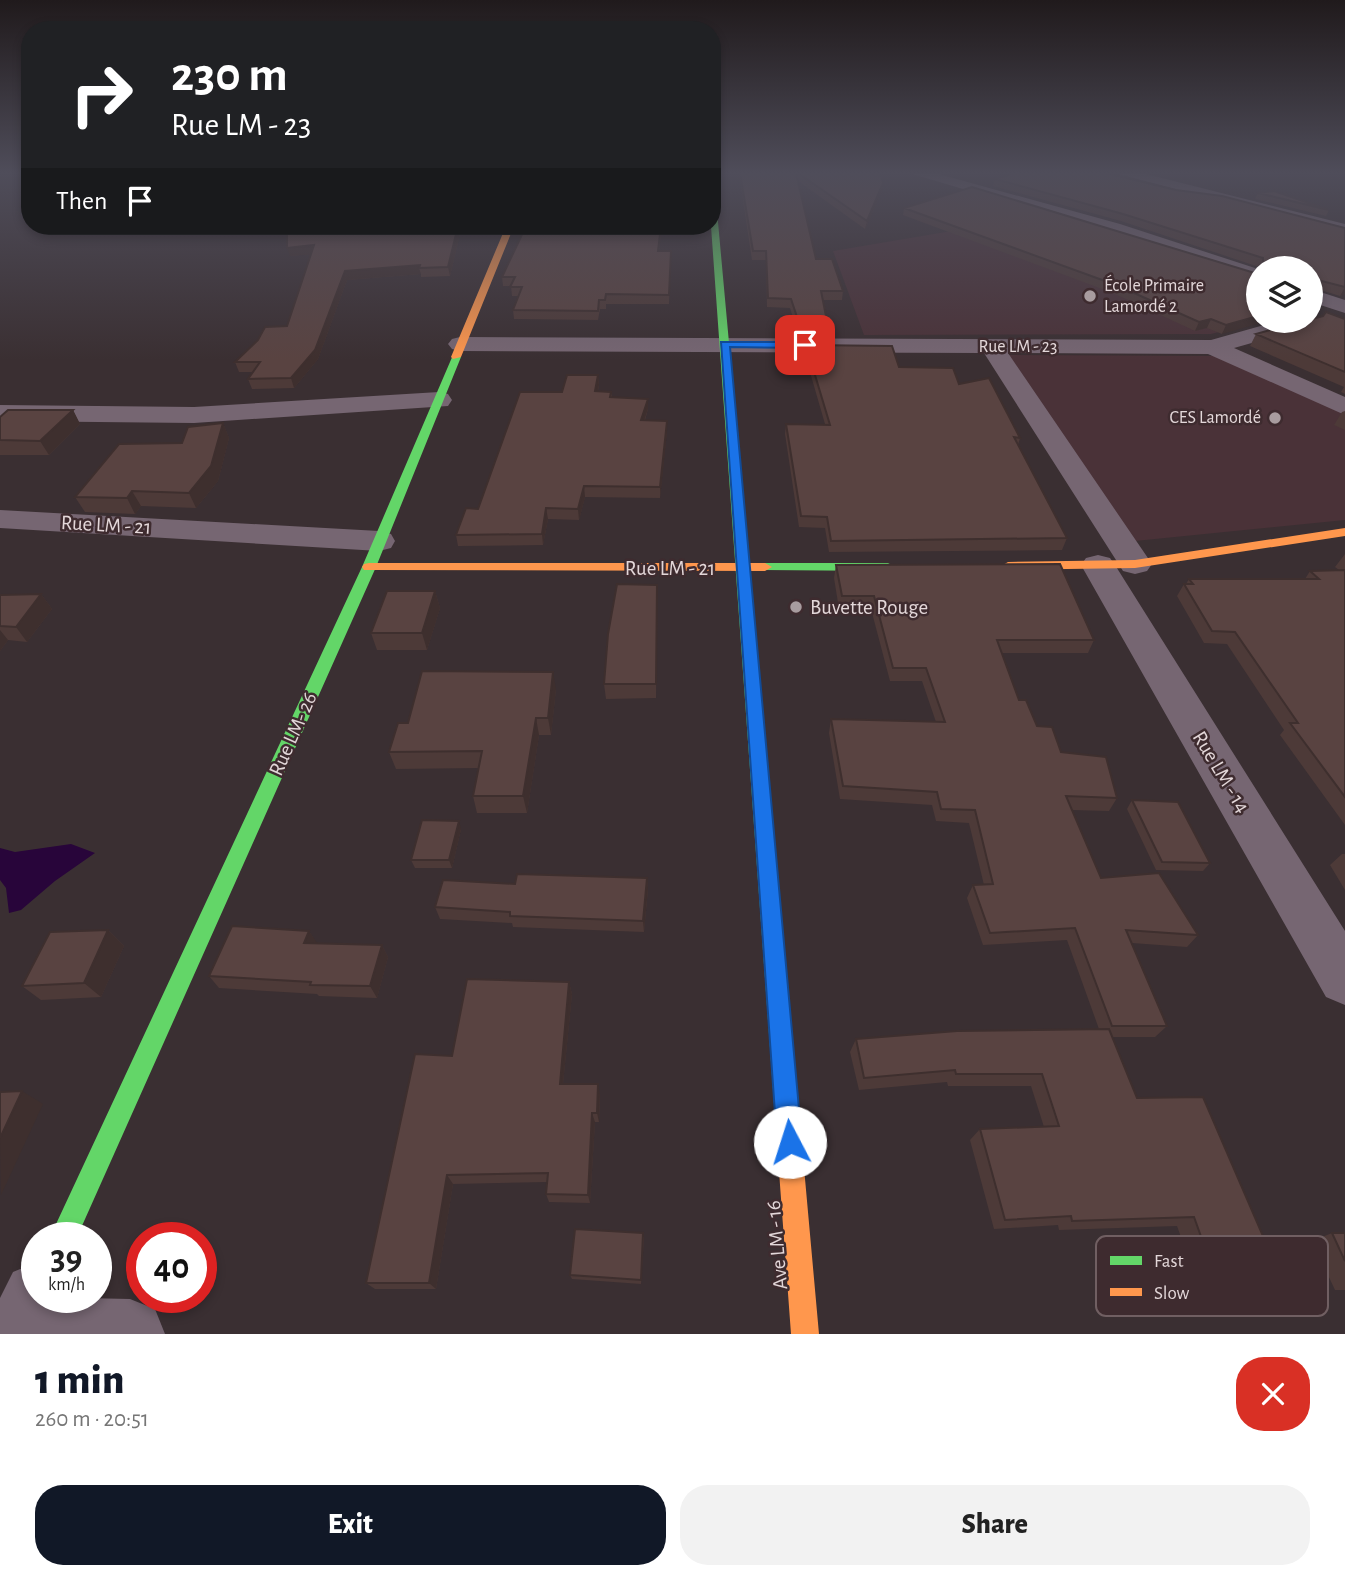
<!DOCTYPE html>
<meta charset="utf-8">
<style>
body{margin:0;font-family:"Alegreya Sans",sans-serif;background:#f2f2f2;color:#222;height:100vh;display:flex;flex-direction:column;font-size:26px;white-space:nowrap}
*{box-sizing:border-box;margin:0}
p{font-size:23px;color:#767676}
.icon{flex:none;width:38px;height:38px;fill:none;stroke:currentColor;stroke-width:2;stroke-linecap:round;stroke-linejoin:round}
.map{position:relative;height:1334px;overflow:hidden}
.panel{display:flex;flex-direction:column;background:#fff;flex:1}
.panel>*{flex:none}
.top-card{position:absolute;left:21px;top:21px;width:700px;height:214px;border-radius:28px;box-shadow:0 4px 10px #0003;background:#202124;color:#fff;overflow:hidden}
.buttons{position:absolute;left:1246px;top:256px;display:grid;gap:14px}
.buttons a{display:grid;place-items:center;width:77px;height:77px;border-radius:50%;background:#fff;box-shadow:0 4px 10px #0003;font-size:35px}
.speed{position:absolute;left:21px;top:1222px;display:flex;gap:14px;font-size:35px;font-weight:700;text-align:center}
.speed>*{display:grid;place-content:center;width:91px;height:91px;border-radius:50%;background:#fff;box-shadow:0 4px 10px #0003;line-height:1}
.speed small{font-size:18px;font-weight:400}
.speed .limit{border:10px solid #d22;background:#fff;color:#111}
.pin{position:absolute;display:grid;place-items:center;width:60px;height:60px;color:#fff;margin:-30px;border-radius:14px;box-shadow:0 4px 10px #0006}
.me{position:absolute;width:77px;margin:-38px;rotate:355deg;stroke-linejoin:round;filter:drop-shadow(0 0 5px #0008)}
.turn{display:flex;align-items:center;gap:24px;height:147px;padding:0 35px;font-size:32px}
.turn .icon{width:91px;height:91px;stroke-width:2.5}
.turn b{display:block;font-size:49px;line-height:60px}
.then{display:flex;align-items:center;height:66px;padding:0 35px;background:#0003;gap:14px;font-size:26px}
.round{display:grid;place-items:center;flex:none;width:74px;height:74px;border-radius:28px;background:#f2f2f2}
.headline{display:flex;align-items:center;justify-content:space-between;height:119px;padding:0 35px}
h1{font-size:42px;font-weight:800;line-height:52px;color:#111827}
.action{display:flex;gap:14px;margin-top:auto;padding:14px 35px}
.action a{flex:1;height:80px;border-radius:28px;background:#111827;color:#fff;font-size:28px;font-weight:800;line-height:80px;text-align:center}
.action a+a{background:#f2f2f2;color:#222}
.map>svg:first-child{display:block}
</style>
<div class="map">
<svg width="1345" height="1334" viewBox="0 0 1345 1334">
<rect width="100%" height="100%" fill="#3a2f32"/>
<path fill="#4a3238" d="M 981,226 L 1255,323 L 1211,334 L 864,335 L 833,251 Z
M 1000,355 L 1220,356 L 1345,414 L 1345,520 L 1125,542 Z"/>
<path fill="#28053a" d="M 71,844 L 95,853 L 55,881 L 21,910 L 9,913 L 6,888 L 0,880 L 0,848 L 15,852 Z"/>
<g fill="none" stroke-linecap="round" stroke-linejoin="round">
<path fill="#766672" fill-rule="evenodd" d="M 497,226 L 512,228 L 434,234 L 429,231 Z"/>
<path fill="#766672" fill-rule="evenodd" d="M 909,173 L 935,173 L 1120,224 L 1258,269 L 1258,282 L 1108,232 Z
M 1115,173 L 1142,173 L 1345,224 L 1345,234 Z
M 1311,289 L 1345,300 L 1345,313 L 1311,302 Z
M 1311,314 L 1319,320 L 1316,325 L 1234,348 L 1345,397 L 1345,415 L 1208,354 L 1008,353 L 1152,564 L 1147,571 L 1135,574 L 1123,571 L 984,353 L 460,351 L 452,349 L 448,344 L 452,339 L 460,337 L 1211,340 L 1282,320 L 1311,320 Z
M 439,392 L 448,394 L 452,400 L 448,406 L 194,423 L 0,421 L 0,405 L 194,407 Z
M 0,510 L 379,531 L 391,534 L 395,541 L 391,548 L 379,551 L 0,528 Z
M 1098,555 L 1110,558 L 1115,565 L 1345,931 L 1345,1005 L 1326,997 L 1081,565 L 1086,558 Z
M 37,1262 L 37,1297 L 130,1299 L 155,1309 L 165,1334 L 0,1334 L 0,1298 L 13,1272 Z"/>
<path fill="#63d668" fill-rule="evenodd" d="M 712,187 L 715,189 L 797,1090 L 793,1098 L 785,1102 L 777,1098 L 773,1090 L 711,226 Z
M 453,355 L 461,357 L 376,567 L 77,1237 L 50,1237 L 362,567 Z
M 765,563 L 888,563 L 895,567 L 888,571 L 760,570 L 758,567 L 760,564 Z"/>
<path fill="#ff974d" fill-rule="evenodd" d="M 506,226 L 514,226 L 461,357 L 453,359 L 451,357 Z
M 1345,528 L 1345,536 L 1135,568 L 1008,570 L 1001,566 L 1008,562 L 1135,560 Z
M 369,563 L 765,563 L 772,567 L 765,571 L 364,570 L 362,567 L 364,564 Z
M 785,1078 L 793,1082 L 797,1090 L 819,1334 L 791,1334 L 773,1090 L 777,1082 Z"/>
</g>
<path fill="#4d3a38" d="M 739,173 L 880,173 L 883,183 L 882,191 L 865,229 L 798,181 L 816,259 L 843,291 L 842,300 L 823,300 L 828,326 L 826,336 L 799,336 L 790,308 L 767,307 L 766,260 L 752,260 Z
M 995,179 L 1345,228 L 1345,294 L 1340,296 L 1314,288 L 1311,268 L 1259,268 L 1259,267 L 1121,221 L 993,186 Z
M 1258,193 L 1329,210 L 1326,216 L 1255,199 Z
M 904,208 L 1258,274 L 1222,334 L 1207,328 L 1195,331 L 1113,293 L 903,215 Z
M 287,226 L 476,226 L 458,227 L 460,234 L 450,276 L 421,277 L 421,274 L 347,280 L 318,359 L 294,388 L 252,389 L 248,379 L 252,372 L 239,372 L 235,362 L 287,326 L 311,254 L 290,256 Z
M 518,226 L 662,226 L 659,251 L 671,251 L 669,304 L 606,304 L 606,309 L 600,309 L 598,320 L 514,319 L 513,310 L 518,296 L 512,296 L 511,286 L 503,286 L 502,277 L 523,233 L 519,233 Z
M 1345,319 L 1345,394 L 1341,392 L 1344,387 L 1250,346 L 1256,334 Z
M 806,345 L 899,367 L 959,384 L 1020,438 L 1018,445 L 1067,538 L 1062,550 L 829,552 L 825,528 L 799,527 L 785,434 L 786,424 L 825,424 L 805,355 Z
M 598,375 L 599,385 L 598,391 L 611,392 L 612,397 L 648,399 L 648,409 L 645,420 L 667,421 L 667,431 L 660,498 L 585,497 L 579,520 L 548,519 L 543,545 L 458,546 L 456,535 L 478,509 L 562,392 Z
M 73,410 L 80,424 L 49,455 L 0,455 L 0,417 Z
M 1345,411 L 1345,430 L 1334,425 L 1342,412 Z
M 223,423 L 229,438 L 218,481 L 196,508 L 141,506 L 135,514 L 85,512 L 75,497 Z
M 1345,554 L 1345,825 L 1280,735 L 1284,730 L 1227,644 L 1204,643 L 1177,596 L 1184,584 L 1186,584 L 1189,579 L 1305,579 L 1310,571 L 1339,570 L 1335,567 Z
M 836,565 L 1094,640 L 1088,653 L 1002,653 L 1019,700 L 1037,726 L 1061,752 L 1117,798 L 1109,811 L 1072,810 L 1101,878 L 1198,935 L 1187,947 L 1132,943 L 1167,1026 L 1155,1037 L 1112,1037 L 1137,1098 L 1266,1243 L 1246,1251 L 1186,1251 L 1177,1226 L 1059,1230 L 1058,1225 L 994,1229 L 970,1140 L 980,1129 L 1044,1127 L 1031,1086 L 948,1086 L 947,1082 L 859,1090 L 850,1052 L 856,1039 L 1099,1029 L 1067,940 L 983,945 L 967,898 L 973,885 L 984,885 L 969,823 L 936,821 L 932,805 L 840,799 L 829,733 L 831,719 L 936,722 L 922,681 L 890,681 L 871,609 L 839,609 L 834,578 Z
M 657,585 L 656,698 L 606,699 L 604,684 Z
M 435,591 L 440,608 L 427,650 L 377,650 L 371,633 Z
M 41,594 L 52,609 L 27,642 L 8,640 L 0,651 L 0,595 Z
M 556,689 L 551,735 L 539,735 L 527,813 L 477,813 L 473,796 L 478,768 L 396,769 L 389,752 L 408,723 Z
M 1132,800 L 1210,863 L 1203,871 L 1156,870 L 1127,809 Z
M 461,829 L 452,868 L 415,868 L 411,860 Z
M 1342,854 L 1345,854 L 1345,890 L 1330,865 Z
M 647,878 L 648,889 L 644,932 L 513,927 L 512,923 L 440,919 L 435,907 L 515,884 Z
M 108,930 L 124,946 L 101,997 L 41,1000 L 22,986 Z
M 309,931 L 317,944 L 382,945 L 388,957 L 377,998 L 319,996 L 317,994 L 219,988 L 209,976 Z
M 569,982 L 572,994 L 563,1084 L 600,1094 L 599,1122 L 595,1122 L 590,1203 L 549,1202 L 546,1194 L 547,1182 L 453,1184 L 436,1289 L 375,1289 L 366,1283 L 452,1056 Z
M 1332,1233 L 1345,1233 L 1345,1290 L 1335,1290 L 1312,1241 Z
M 644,1237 L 641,1284 L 572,1279 L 570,1275 Z"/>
<path fill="#3e2f2e" d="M 883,183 L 882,191 L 865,229 L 867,221 Z
M 458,226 L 460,234 L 450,276 L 448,267 Z
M 314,245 L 317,254 L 290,256 L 287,248 Z
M 420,265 L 419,268 L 421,274 L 347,280 L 318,359 L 294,388 L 291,378 L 345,271 Z
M 1345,287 L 1345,294 L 1340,296 Z
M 1258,316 L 1258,320 L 1271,320 L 1222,334 L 1226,325 Z
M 1211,319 L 1207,328 L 1195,331 L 1199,322 Z
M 598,375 L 599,385 L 596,401 L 595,391 Z
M 648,399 L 648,409 L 641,430 L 641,420 Z
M 73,410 L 80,424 L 49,455 L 40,441 Z
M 667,421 L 667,431 L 660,498 L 660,487 Z
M 223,423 L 229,438 L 218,481 L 196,508 L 189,493 Z
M 584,486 L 585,497 L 579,520 L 578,509 Z
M 132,491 L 141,506 L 135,514 L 127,498 Z
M 546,508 L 548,519 L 543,545 L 542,534 Z
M 435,591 L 440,608 L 427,650 L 422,633 Z
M 41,594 L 52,609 L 27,642 L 16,627 Z
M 0,630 L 8,640 L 0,651 Z
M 553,672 L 556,689 L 551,735 L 548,718 Z
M 536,718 L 539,735 L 527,813 L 523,796 Z
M 459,821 L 461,829 L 452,868 L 449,860 Z
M 647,878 L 648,889 L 644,932 L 643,921 Z
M 108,930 L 124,946 L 101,997 L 84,983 Z
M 309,931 L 317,943 L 313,956 L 304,943 Z
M 382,945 L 388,957 L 377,998 L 370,986 Z
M 569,982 L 572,994 L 562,1094 L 560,1084 Z
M 598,1084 L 600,1094 L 599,1122 L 597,1113 Z
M 22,1091 L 43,1104 L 1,1195 L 0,1138 Z
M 592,1113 L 595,1122 L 590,1203 L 588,1195 Z
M 447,1175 L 453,1184 L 436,1289 L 429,1283 Z"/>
<path fill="#594341" stroke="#3e2f2e" stroke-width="2" d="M 740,173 L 796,173 L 816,259 L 832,259 L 843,291 L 821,291 L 828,326 L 800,326 L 791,299 L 768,298 L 766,251 L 753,251 Z
M 798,173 L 880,173 L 883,183 L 867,221 Z
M 1014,173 L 1106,173 L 1176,190 L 1222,196 L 1345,228 L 1345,287 L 1314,279 L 1314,296 L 1311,297 L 1311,268 L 1263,268 L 1263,258 L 1123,214 L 995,179 Z
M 972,187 L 1258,274 L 1258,316 L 1226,325 L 1211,319 L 1199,322 L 1116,285 L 904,208 Z
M 1274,191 L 1329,210 L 1258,193 Z
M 287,226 L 408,226 L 413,229 L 458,226 L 448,267 L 419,268 L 420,265 L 345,271 L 315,350 L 291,378 L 248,379 L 260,362 L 235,362 L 258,340 L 265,327 L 287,326 L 314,245 L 287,248 Z
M 526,226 L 661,226 L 658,251 L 671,251 L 669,295 L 606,294 L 605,300 L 599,300 L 598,311 L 513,310 L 522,287 L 510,287 L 515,277 L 502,277 Z
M 1326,312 L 1345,319 L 1345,372 L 1256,334 L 1306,320 L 1311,320 L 1311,319 L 1323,316 Z
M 806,345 L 892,346 L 899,367 L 953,368 L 959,384 L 989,378 L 1020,438 L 1014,437 L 1067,538 L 831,541 L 827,517 L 801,516 L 786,424 L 830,425 Z
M 567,375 L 598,375 L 595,391 L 611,392 L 610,397 L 648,399 L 641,420 L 667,421 L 660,487 L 584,486 L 578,509 L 546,508 L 542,534 L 456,535 L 466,508 L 478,509 L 520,392 L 562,392 Z
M 8,410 L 73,410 L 40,441 L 0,440 L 0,417 Z
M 223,423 L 211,466 L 189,493 L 132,491 L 127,498 L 75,497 L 119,444 L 182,443 L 188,427 Z
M 1060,564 L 1094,640 L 997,640 L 1019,700 L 1026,700 L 1037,726 L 1052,727 L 1061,752 L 1106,757 L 1117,798 L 1066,796 L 1101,878 L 1159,873 L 1198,935 L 1126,930 L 1167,1026 L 1112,1026 L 1075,928 L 990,933 L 973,885 L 993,884 L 975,810 L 941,809 L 937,792 L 843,786 L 831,719 L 945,722 L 926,668 L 893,668 L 874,596 L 842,596 L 836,565 Z
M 1345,570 L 1345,797 L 1290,723 L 1298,723 L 1235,632 L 1212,631 L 1184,584 L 1193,584 L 1189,579 L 1319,579 L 1310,571 Z
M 617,584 L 657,585 L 656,684 L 604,684 L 608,634 Z
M 387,591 L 435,591 L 422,633 L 371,633 Z
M 41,594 L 16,627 L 0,626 L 0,595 Z
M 422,671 L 553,672 L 548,718 L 536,718 L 523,796 L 473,796 L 482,751 L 389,752 L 398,723 L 408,723 Z
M 1132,800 L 1178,802 L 1210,863 L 1162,862 Z
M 422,820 L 459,821 L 449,860 L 411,860 Z
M 517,874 L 647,878 L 643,921 L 510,916 L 510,912 L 435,907 L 443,880 L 515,884 Z
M 232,926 L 309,931 L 304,943 L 382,945 L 370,986 L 310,985 L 311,982 L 209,976 Z
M 108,930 L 84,983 L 22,986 L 50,932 Z
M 467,979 L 569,982 L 560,1084 L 598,1084 L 597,1113 L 592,1113 L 588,1195 L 546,1194 L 548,1173 L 447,1175 L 429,1283 L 366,1283 L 415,1054 L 452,1056 Z
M 1109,1029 L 1137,1098 L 1203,1097 L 1266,1243 L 1203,1242 L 1194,1217 L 1072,1221 L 1071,1216 L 1005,1220 L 980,1129 L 1059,1126 L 1042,1074 L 956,1074 L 955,1070 L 864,1078 L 856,1039 L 957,1031 Z
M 22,1091 L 0,1138 L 0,1092 Z
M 575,1229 L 643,1233 L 641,1280 L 570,1275 Z
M 1332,1233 L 1345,1233 L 1345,1261 Z"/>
<linearGradient id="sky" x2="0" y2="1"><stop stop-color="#201a1c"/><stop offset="0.48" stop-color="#4f4d5a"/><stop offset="1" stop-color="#4f4d5a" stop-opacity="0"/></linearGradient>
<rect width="1345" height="360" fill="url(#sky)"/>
<path fill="#1a73e8" stroke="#114b97" stroke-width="2" d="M 721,342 L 805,342 L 810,345 L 805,348 L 730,347 L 802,1142 L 798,1151 L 790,1155 L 781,1151 L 777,1142 Z"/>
<g fill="#a89c9f" stroke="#3e2b2f" stroke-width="2.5">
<circle cx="1090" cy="296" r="7"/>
<circle cx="1275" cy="418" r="7"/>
<circle cx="796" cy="607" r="7"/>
</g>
<g text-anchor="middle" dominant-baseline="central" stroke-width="5" stroke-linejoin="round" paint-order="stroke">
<g font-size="18" fill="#e3d7d9" stroke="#3e2b2f" text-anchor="start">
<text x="1104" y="286">École Primaire<tspan x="1104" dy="21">Lamordé 2</tspan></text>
<text x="1261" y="418" text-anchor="end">CES Lamordé</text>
</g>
<g font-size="18" fill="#e3d7d9" stroke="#3e2b2f">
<text x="1018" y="347">Rue LM - 23</text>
</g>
<g font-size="21" fill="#e3d7d9" stroke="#3e2b2f">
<text transform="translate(106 525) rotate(3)">Rue LM - 21</text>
<text x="670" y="568">Rue LM - 21</text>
<text transform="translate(293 734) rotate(-66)">Rue LM- 26</text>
<text transform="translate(1221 772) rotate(59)">Rue LM - 14</text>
<text transform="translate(777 1245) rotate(-95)">Ave LM - 16</text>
</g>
<g font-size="21" fill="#e3d7d9" stroke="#3e2b2f" text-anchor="start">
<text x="810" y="607">Buvette Rouge</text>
</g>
</g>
<rect x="1096" y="1236" width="232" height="80" rx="10" fill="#3e2b2f" stroke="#705f62" stroke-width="2"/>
<rect x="1110" y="1256" width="32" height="9" fill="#63d668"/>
<rect x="1110" y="1288" width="32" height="8" fill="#ff974d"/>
<g font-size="19" fill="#e3d7d9">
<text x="1154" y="1267">Fast</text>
<text x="1154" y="1299">Slow</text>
</g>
</svg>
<div class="buttons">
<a><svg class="icon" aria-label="layers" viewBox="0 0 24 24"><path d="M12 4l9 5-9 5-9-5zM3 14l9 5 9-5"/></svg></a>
</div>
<div class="speed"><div>39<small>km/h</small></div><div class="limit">40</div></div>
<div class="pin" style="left:805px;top:345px;background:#d93025"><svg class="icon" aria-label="arrive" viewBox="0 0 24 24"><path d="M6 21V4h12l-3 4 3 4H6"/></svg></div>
<svg class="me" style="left:790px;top:1142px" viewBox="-20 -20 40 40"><circle r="19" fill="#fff"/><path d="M0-13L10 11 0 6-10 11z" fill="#1a73e8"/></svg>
<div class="top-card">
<div class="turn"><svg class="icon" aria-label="right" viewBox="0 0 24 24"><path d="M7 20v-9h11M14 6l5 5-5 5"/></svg><div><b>230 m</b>Rue LM - 23</div></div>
<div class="then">Then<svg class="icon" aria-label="arrive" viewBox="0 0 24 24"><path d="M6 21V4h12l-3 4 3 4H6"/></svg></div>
</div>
</div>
<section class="panel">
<div class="headline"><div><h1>1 min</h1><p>260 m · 20:51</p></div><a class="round" style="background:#d93025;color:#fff"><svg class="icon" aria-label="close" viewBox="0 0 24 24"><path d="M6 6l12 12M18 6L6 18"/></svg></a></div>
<div class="action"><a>Exit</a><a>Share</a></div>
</section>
